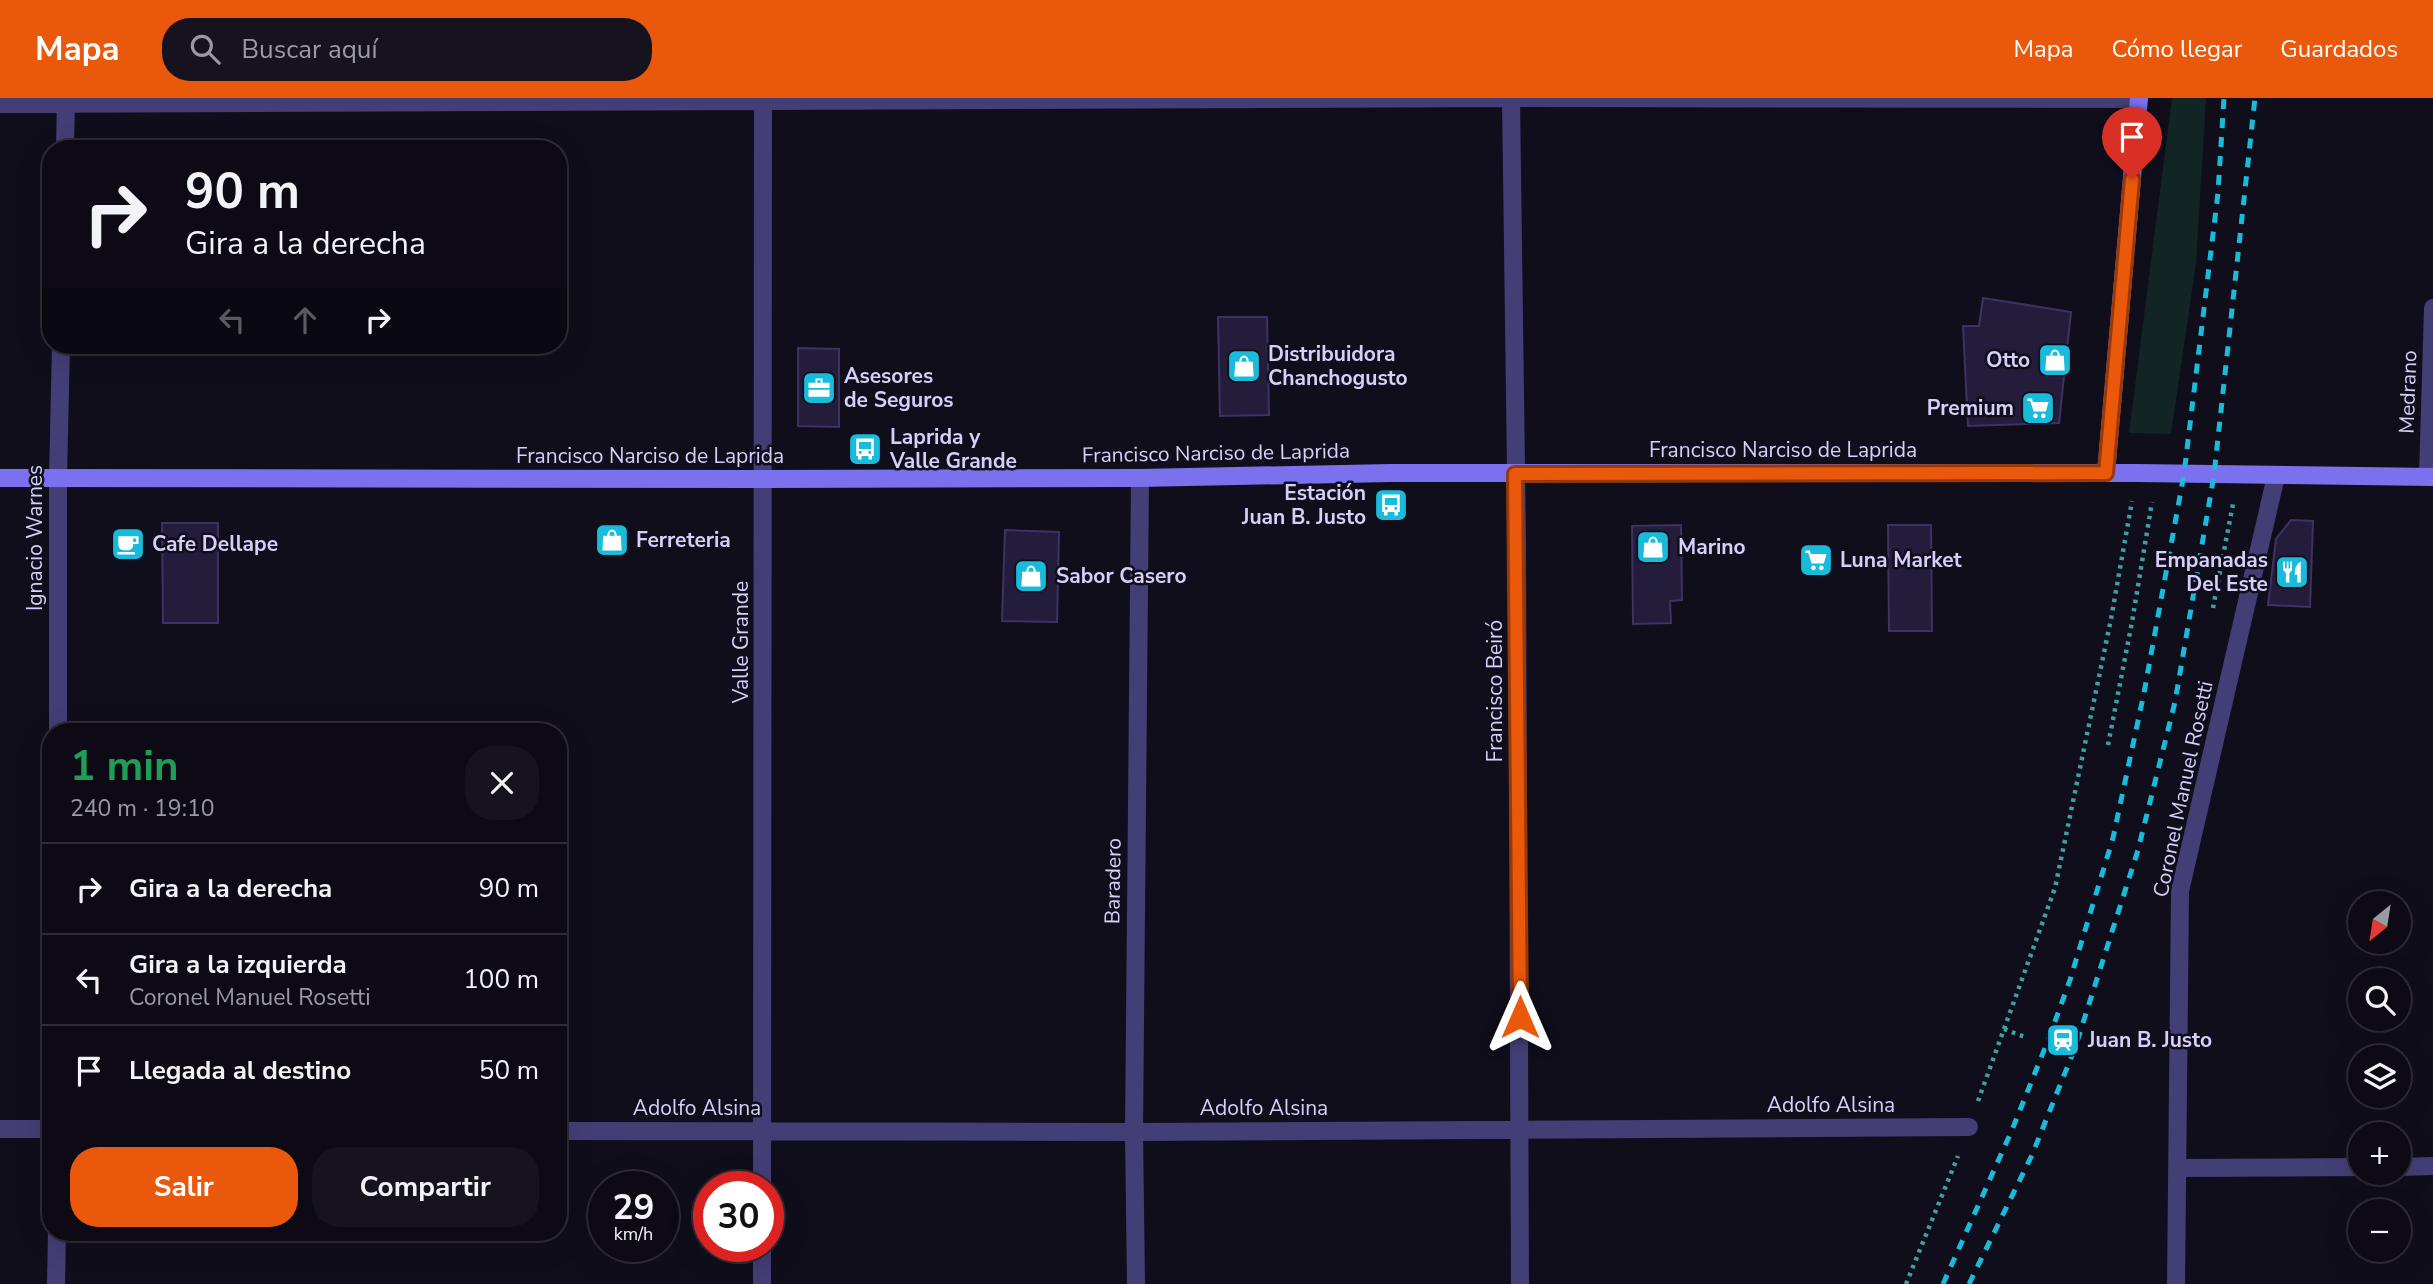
<!DOCTYPE html>
<html lang="es">
<meta charset="utf-8">
<style>
body{margin:0;font-family:"Nunito Sans",sans-serif;background:#16131e;color:#f1f3f6;height:100vh;display:flex;flex-direction:column;font-size:26px;white-space:nowrap}
*{box-sizing:border-box;margin:0}
p{font-size:23px;color:#9a9aa0}
.icon{flex:none;width:38px;height:38px;fill:none;stroke:currentColor;stroke-width:2;stroke-linecap:round;stroke-linejoin:round}
.map{position:relative;flex:1;overflow:hidden}
.panel{position:absolute;left:42px;top:625px;width:525px;height:518px;display:flex;flex-direction:column;background:#0d0a15;border-radius:28px;box-shadow:0 7px 28px #0002,0 0 0 2px #2d2b34}
.panel>*{flex:none}
.guide{position:absolute;left:42px;top:42px;width:525px;height:214px;border-radius:28px;box-shadow:0 7px 28px #0002,0 0 0 2px #2d2b34;background:#0d0a15;color:#f1f3f6;overflow:hidden}
.needle{width:46px;rotate:210deg}
.buttons{position:absolute;left:2348px;top:793px;display:grid;gap:14px}
.buttons a{display:grid;place-items:center;width:63px;height:63px;border-radius:50%;background:#0d0a15;box-shadow:0 7px 28px #0002,0 0 0 2px #2d2b34;font-size:35px}
.speed{position:absolute;left:588px;top:1073px;display:flex;gap:14px;font-size:35px;font-weight:700;text-align:center}
.speed>*{display:grid;place-content:center;width:91px;height:91px;border-radius:50%;background:#0d0a15;box-shadow:0 7px 28px #0002,0 0 0 2px #2d2b34;line-height:1}
.speed small{font-size:18px;font-weight:400}
.speed .limit{border:10px solid #d22;background:#fff;color:#111}
.pin{position:absolute;display:grid;place-items:center;width:60px;height:60px;color:#fff;margin:-72px -30px;border-radius:50% 50% 50% 0;rotate:-45deg;box-shadow:0 0 7px #0007}
.pin .icon{rotate:45deg}
.me{position:absolute;width:77px;margin:-38px;rotate:0deg;stroke-linejoin:round;filter:drop-shadow(0 0 5px #0008)}
.turn{display:flex;align-items:center;gap:24px;height:147px;padding:0 28px;font-size:32px}
.turn .icon{width:91px;height:91px;stroke-width:2.5}
.turn b{display:block;font-size:49px;line-height:60px}
.lanes{display:flex;align-items:center;height:66px;padding:0 28px;background:#0003;justify-content:center;gap:35px;direction:ltr}
.lanes .off{opacity:.35}
.round{display:grid;place-items:center;flex:none;width:74px;height:74px;border-radius:28px;background:#16131e}
.overview{display:flex;align-items:center;justify-content:space-between;height:119px;padding:0 28px}
h1{font-size:42px;font-weight:700;line-height:52px;color:#1e9e55}
.button{display:flex;gap:14px;margin-top:auto;padding:14px 28px}
.button a{flex:1;height:80px;border-radius:28px;background:#ea580c;color:#fff;font-size:28px;font-weight:700;line-height:80px;text-align:center}
.button a+a{background:#16131e;color:#f1f3f6}
ul{padding:0;list-style:none}
li{display:flex;align-items:center;gap:21px;height:91px;padding:0 28px;border-top:2px solid #2d2b34}
li div{flex:1}
li b{display:block;font-size:26px}
li em{font-style:normal}
header{display:flex;align-items:center;gap:42px;box-sizing:border-box;height:98px;padding:0 35px;background:#ea580c;color:#fff}
header strong{font-size:33px}
nav{display:flex;gap:38px;margin-inline-start:auto;font-size:24px}
.search{width:490px;height:63px;background:#16131e;display:flex;align-items:center;gap:18px;box-sizing:border-box;padding:0 24px;border-radius:28px;color:#9a9aa0;font-size:26px}
.map>svg:first-child{display:block}
</style>
<header>
<strong>Mapa</strong>
<div class="search"><svg class="icon" aria-label="search" viewBox="0 0 24 24"><circle cx="10" cy="10" r="6"/><path d="M15 15l6 6"/></svg>Buscar aquí</div>
<nav><a>Mapa</a><a>Cómo llegar</a><a>Guardados</a></nav>
</header>
<div class="map">
<svg width="2433" height="1186" viewBox="0 0 2433 1186">
<rect width="100%" height="100%" fill="#110e1c"/>
<path fill="#122525" d="M 2172,0 L 2206,0 L 2196,165 L 2171,336 L 2129,335 Z"/>
<path fill="#241c3b" stroke="#3e3164" stroke-width="2" d="M 1983,200 L 2071,214 L 2059,325 L 1968,328 L 1963,228 L 1979,228 Z
M 1218,219 L 1267,219 L 1269,317 L 1220,318 Z
M 798,250 L 839,251 L 839,329 L 798,328 Z
M 2291,422 L 2313,423 L 2310,509 L 2268,507 L 2276,441 Z
M 162,425 L 218,425 L 218,525 L 163,525 Z
M 1681,427 L 1682,502 L 1670,503 L 1671,525 L 1633,526 L 1632,428 Z
M 1888,427 L 1931,427 L 1932,533 L 1889,533 Z
M 1005,432 L 1059,434 L 1057,524 L 1002,523 Z"/>
<g fill="none" stroke-linecap="round" stroke-linejoin="round">
<path stroke="#3aa2a2" stroke-width="4.5" stroke-dasharray="3.5 5" stroke-linecap="butt" d="M 2213,510 L 2233,406
M 2108,647 L 2132,524 L 2152,404
M 2004,931 L 2025,939
M 1978,1003 L 2055,790 L 2111,521 L 2132,403
M 1906,1186 L 1958,1058"/>
<path stroke="#443e76" stroke-width="18" d="M 1511,0 L 1517,445 L 1520,1186
M 0,6 L 1512,0 L 2139,1
M 65,51 L 66,0
M 2428,378 L 2433,210
M 58,634 L 58,380 L 61,247
M 0,1031 L 51,1031
M 558,1033 L 1134,1034 L 1969,1029
M 2399,1069 L 2433,1068
M 2178,1070 L 2361,1069
M 762,1088 L 763,0
M 56,1186 L 57,1134
M 762,1186 L 762,1148
M 1136,1186 L 1134,1034 L 1140,380
M 2176,1186 L 2180,793 L 2276,378"/>
<path stroke="#7b71ee" stroke-width="18" d="M 2106,375 L 2139,0
M 0,380 L 764,381 L 1140,380 L 1391,375 L 2137,375 L 2433,379"/>
<path stroke="#19bbdb" stroke-width="5" stroke-dasharray="10 9" stroke-linecap="butt" d="M 1943,1186 L 2012,1032 L 2049,940 L 2070,882 L 2113,740 L 2144,595 L 2184,376 L 2218,95 L 2224,0
M 1969,1186 L 2032,1057 L 2075,950 L 2138,752 L 2175,604 L 2214,377 L 2255,0"/>
</g>
<g fill="none" stroke-linecap="round" stroke-linejoin="round">
<g stroke="#983908" stroke-width="18">
<path id="route" d="M 1520,919 L 1515,376 L 2106,375 L 2132,81"/>
</g>
<use href="#route" stroke="#ea580c" stroke-width="12"/>
</g>
<defs>
<g id="shop-square" transform="scale(1.75)"><rect x="-9" y="-9" width="18" height="18" rx="4" fill="#19bbdb" stroke="#110e1c"/><path d="M-5-2.5h2.3a2.7 3.5 0 0 1 5.4 0H5L5.5 6h-11ZM-1.5-2.5h3a1.5 2.3 0 0 0-3 0Z" fill="#fff"/></g>
<g id="office-square" transform="scale(1.75)"><rect x="-9" y="-9" width="18" height="18" rx="4" fill="#19bbdb" stroke="#110e1c"/><path d="M-6-3h4V-5.5h4V-3h4V5H-6ZM-1-4.5V-3h2v-1.5ZM-6 0V1H6V0Z" fill="#fff"/></g>
<g id="supermarket-square" transform="scale(1.75)"><rect x="-9" y="-9" width="18" height="18" rx="4" fill="#19bbdb" stroke="#110e1c"/><path d="M-6-5.5h2.5l.6 2H6L4.5 2H-2.5L-4.4-4H-6ZM-1.5 3.2a1.3 1.3 0 1 0 .1 0ZM3 3.2a1.3 1.3 0 1 0 .1 0Z" fill="#fff"/></g>
<g id="bus-square" transform="scale(1.75)"><rect x="-9" y="-9" width="18" height="18" rx="4" fill="#19bbdb" stroke="#110e1c"/><path d="M-5-6H5V4H4V6H2V4H-2V6H-4V4H-5ZM-3.5-4V0h7V-4ZM-3.5 1.2v1.5H-2V1.2ZM2 1.2v1.5H3.5V1.2Z" fill="#fff"/></g>
<g id="cafe-square" transform="scale(1.75)"><rect x="-9" y="-9" width="18" height="18" rx="4" fill="#19bbdb" stroke="#110e1c"/><path d="M-5.5-4.5H6V0H3Q3 3.5 0 3.5H-2.5Q-5.5 3.5-5.5 0ZM3-3.2v2h1.7v-2ZM-6 4.5H4V6H-6Z" fill="#fff"/></g>
<g id="restaurant-square" transform="scale(1.75)"><rect x="-9" y="-9" width="18" height="18" rx="4" fill="#19bbdb" stroke="#110e1c"/><path d="M-5-6h1v4h1v-4h1v4h1v-4h1v5L-1.5 .5V6h-2V.5L-5-1ZM5-6V6H3V1.5H1.5Q1.5-4 5-6Z" fill="#fff"/></g>
<g id="station-square" transform="scale(1.75)"><rect x="-9" y="-9" width="18" height="18" rx="4" fill="#19bbdb" stroke="#110e1c"/><path d="M-3-6H3Q5-6 5-4V2Q5 4 3 4L4.5 6H3L1.5 4h-3L-3 6H-4.5L-3 4Q-5 4-5 2V-4Q-5-6-3-6ZM-3.5-4v3h7v-3ZM-3.5 1v1.5H-2V1ZM2 1v1.5H3.5V1Z" fill="#fff"/></g>
</defs>
<g fill-rule="evenodd">
<use href="#shop-square" x="2055" y="262"/>
<use href="#shop-square" x="1244" y="268"/>
<use href="#office-square" x="819" y="290"/>
<use href="#supermarket-square" x="2038" y="310"/>
<use href="#bus-square" x="865" y="351"/>
<use href="#bus-square" x="1391" y="407"/>
<use href="#shop-square" x="612" y="442"/>
<use href="#cafe-square" x="128" y="446"/>
<use href="#shop-square" x="1653" y="449"/>
<use href="#supermarket-square" x="1816" y="462"/>
<use href="#restaurant-square" x="2292" y="474"/>
<use href="#shop-square" x="1031" y="478"/>
<use href="#station-square" x="2063" y="942"/>
</g>
<g text-anchor="middle" dominant-baseline="central" stroke-width="5" stroke-linejoin="round" paint-order="stroke">
<g font-size="21" font-weight="bold" fill="#d6cff9" stroke="#110e1c" text-anchor="start">
<text x="1268" y="256">Distribuidora<tspan x="1268" dy="24">Chanchogusto</tspan></text>
<text x="2030" y="262" text-anchor="end">Otto</text>
<text x="844" y="278">Asesores<tspan x="844" dy="24">de Seguros</tspan></text>
<text x="2014" y="310" text-anchor="end">Premium</text>
<text x="890" y="339">Laprida y<tspan x="890" dy="24">Valle Grande</tspan></text>
<text x="1366" y="395" text-anchor="end">Estación<tspan x="1366" dy="24">Juan B. Justo</tspan></text>
<text x="636" y="442">Ferreteria</text>
<text x="152" y="446">Cafe Dellape</text>
<text x="1678" y="449">Marino</text>
<text x="1840" y="462">Luna Market</text>
<text x="2268" y="462" text-anchor="end">Empanadas<tspan x="2268" dy="24">Del Este</tspan></text>
<text x="1056" y="478">Sabor Casero</text>
<text x="2088" y="942">Juan B. Justo</text>
</g>
<g font-size="21" fill="#d6cff9" stroke="#110e1c">
<text transform="translate(2408 294) rotate(-88)">Medrano</text>
<text x="1783" y="352">Francisco Narciso de Laprida</text>
<text transform="translate(1216 355) rotate(-1)">Francisco Narciso de Laprida</text>
<text x="650" y="358">Francisco Narciso de Laprida</text>
<text transform="translate(35 440) rotate(-90)">Ignacio Warnes</text>
<text transform="translate(741 544) rotate(-90)">Valle Grande</text>
<text transform="translate(1495 593) rotate(-90)">Francisco Beiró</text>
<text transform="translate(2183 691) rotate(-78)">Coronel Manuel Rosetti</text>
<text transform="translate(1113 783) rotate(-89)">Baradero</text>
<text x="1831" y="1007">Adolfo Alsina</text>
<text x="697" y="1010">Adolfo Alsina</text>
<text x="1264" y="1010">Adolfo Alsina</text>
</g>
</g>
</svg>
<div class="buttons">
<a><svg class="needle" viewBox="-14 -14 28 28"><path d="M0-13l5 13h-10z" fill="#e53935"/><path d="M0 13l5-13h-10z" fill="#9a9aa0"/></svg></a>
<a><svg class="icon" aria-label="search" viewBox="0 0 24 24"><circle cx="10" cy="10" r="6"/><path d="M15 15l6 6"/></svg></a>
<a><svg class="icon" aria-label="layers" viewBox="0 0 24 24"><path d="M12 4l9 5-9 5-9-5zM3 14l9 5 9-5"/></svg></a>
<a>+</a>
<a>−</a>
</div>
<div class="speed"><div>29<small>km/h</small></div><div class="limit">30</div></div>
<div class="pin" style="left:2132px;top:81px;background:#d93025"><svg class="icon" aria-label="arrive" viewBox="0 0 24 24"><path d="M6 21V4h12l-3 4 3 4H6"/></svg></div>
<svg class="me" style="left:1520px;top:919px" viewBox="-20 -20 40 40"><path d="M0-17L14 15 0 8-14 15z" fill="#ea580c" stroke="#fff" stroke-width="4"/></svg>
<div class="guide">
<div class="turn"><svg class="icon" aria-label="right" viewBox="0 0 24 24"><path d="M7 20v-9h11M14 6l5 5-5 5"/></svg><div><b>90 m</b>Gira a la derecha</div></div>
<div class="lanes"><svg class="icon off" aria-label="left" viewBox="0 0 24 24"><path d="M17 20v-9H6M10 6l-5 5 5 5"/></svg><svg class="icon off" aria-label="ahead" viewBox="0 0 24 24"><path d="M12 20V5M6 11l6-6 6 6"/></svg><svg class="icon" aria-label="right" viewBox="0 0 24 24"><path d="M7 20v-9h11M14 6l5 5-5 5"/></svg></div>
</div>
<section class="panel">
<div class="overview"><div><h1>1 min</h1><p>240 m · 19:10</p></div><a class="round"><svg class="icon" aria-label="close" viewBox="0 0 24 24"><path d="M6 6l12 12M18 6L6 18"/></svg></a></div>
<ul>
<li><svg class="icon" aria-label="right" viewBox="0 0 24 24"><path d="M7 20v-9h11M14 6l5 5-5 5"/></svg><div><b>Gira a la derecha</b></div><em>90 m</em></li>
<li><svg class="icon" aria-label="left" viewBox="0 0 24 24"><path d="M17 20v-9H6M10 6l-5 5 5 5"/></svg><div><b>Gira a la izquierda</b><p>Coronel Manuel Rosetti</p></div><em>100 m</em></li>
<li><svg class="icon" aria-label="arrive" viewBox="0 0 24 24"><path d="M6 21V4h12l-3 4 3 4H6"/></svg><div><b>Llegada al destino</b></div><em>50 m</em></li>
</ul>
<div class="button"><a>Salir</a><a>Compartir</a></div>
</section>
</div>
